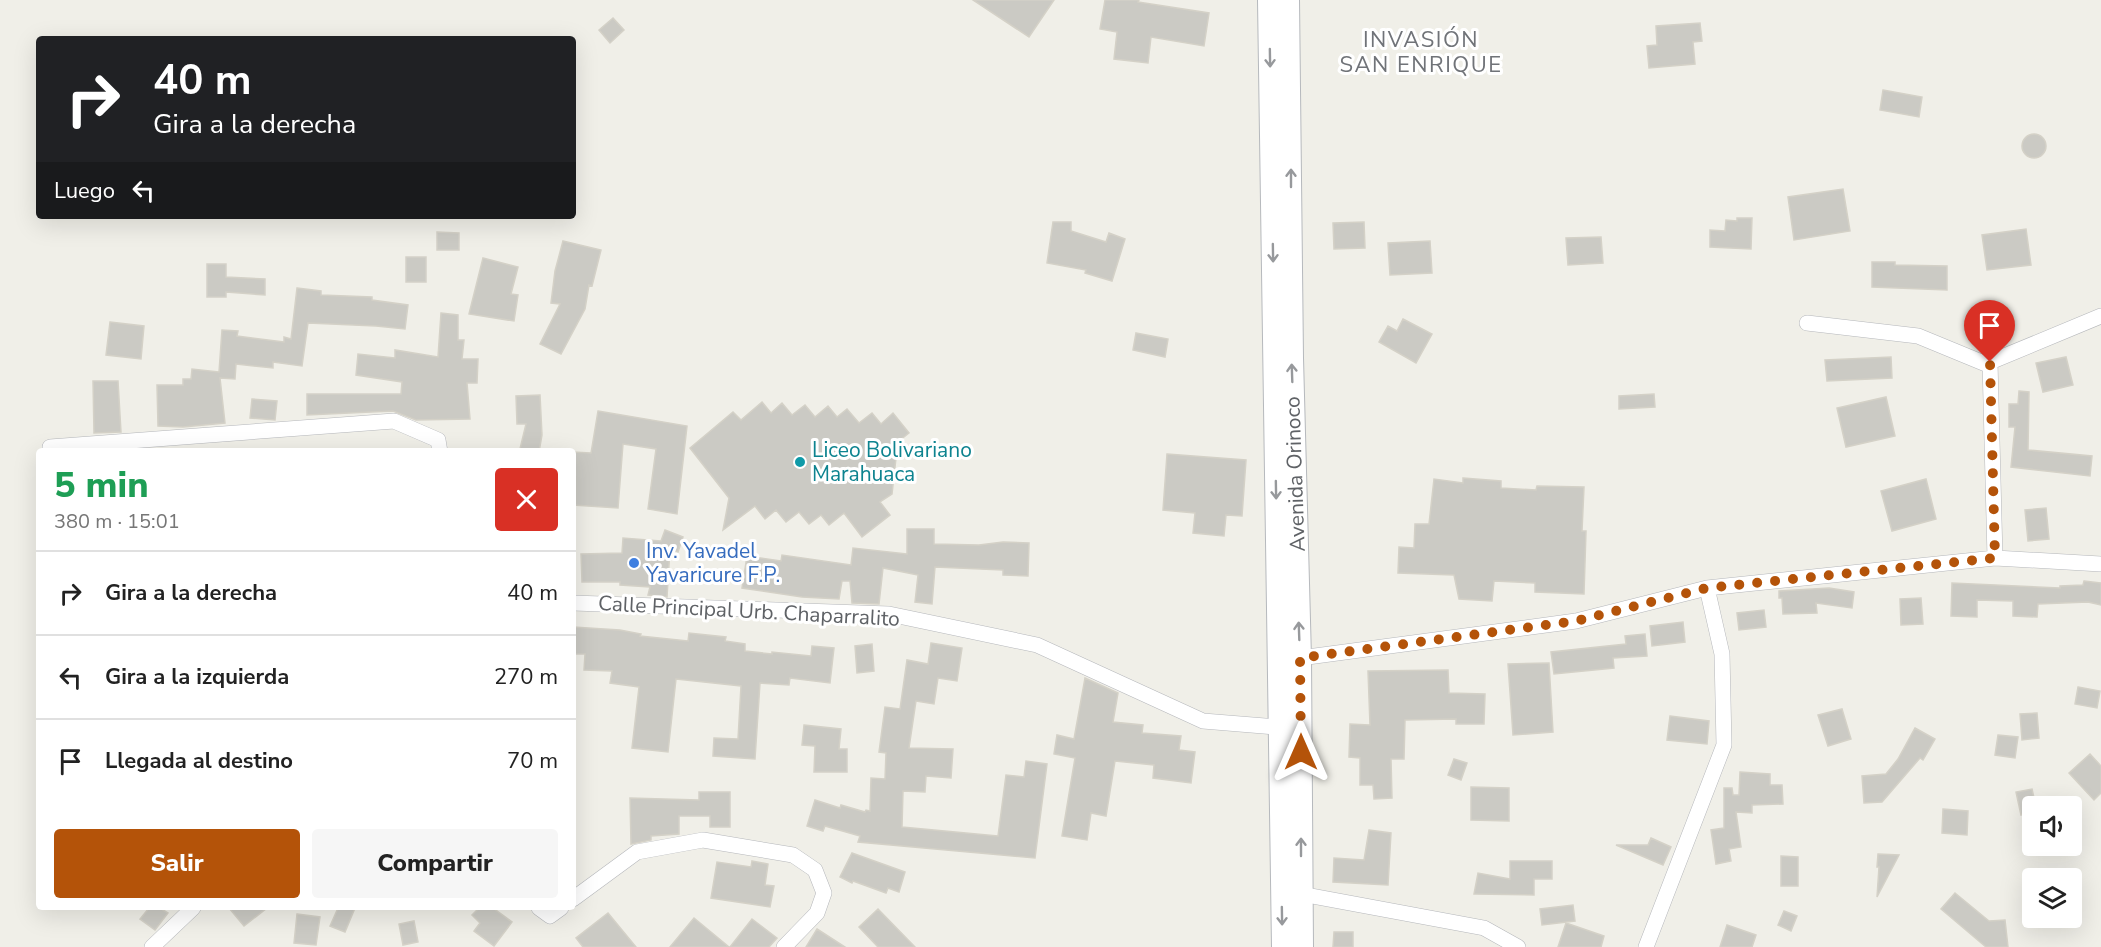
<!DOCTYPE html>
<html lang="es">
<meta charset="utf-8">
<style>
body{margin:0;font-family:"Nunito Sans",sans-serif;background:#f6f6f6;color:#222;height:100vh;display:flex;flex-direction:column;font-size:22px;white-space:nowrap}
*{box-sizing:border-box;margin:0}
p{font-size:20px;color:#767676}
.icon{flex:none;width:33px;height:33px;fill:none;stroke:currentColor;stroke-width:2;stroke-linecap:round;stroke-linejoin:round}
.map{position:relative;flex:1;overflow:hidden}
.panel{position:absolute;left:36px;top:448px;width:540px;height:462px;display:flex;flex-direction:column;background:#fff;border-radius:6px;box-shadow:0 6px 24px #0002}
.panel>*{flex:none}
.banner{position:absolute;left:36px;top:36px;width:540px;height:183px;border-radius:6px;box-shadow:0 6px 24px #0002;background:#202124;color:#fff;overflow:hidden}
.buttons{position:absolute;left:2022px;top:796px;display:grid;gap:12px}
.buttons a{display:grid;place-items:center;width:60px;height:60px;border-radius:6px;background:#fff;box-shadow:0 6px 24px #0002;font-size:30px}
.pin{position:absolute;display:grid;place-items:center;width:51px;height:51px;color:#fff;margin:-62px -26px;border-radius:50% 50% 50% 0;rotate:-45deg;box-shadow:0 0 6px #0007}
.pin .icon{rotate:45deg}
.me{position:absolute;width:66px;margin:-33px;rotate:0deg;stroke-linejoin:round;filter:drop-shadow(0 0 4px #0008)}
.turn{display:flex;align-items:center;gap:21px;height:126px;padding:0 18px;font-size:27px}
.turn .icon{width:78px;height:78px;stroke-width:2.5}
.turn b{display:block;font-size:42px;line-height:51px}
.then{display:flex;align-items:center;height:57px;padding:0 18px;background:#0003;gap:12px;font-size:22px}
.round{display:grid;place-items:center;flex:none;width:63px;height:63px;border-radius:6px;background:#f6f6f6}
.overview{display:flex;align-items:center;justify-content:space-between;height:102px;padding:0 18px}
h1{font-size:36px;font-weight:800;line-height:45px;color:#1e9e55}
.action{display:flex;gap:12px;margin-top:auto;padding:12px 18px}
.action a{flex:1;height:69px;border-radius:6px;background:#b45309;color:#fff;font-size:24px;font-weight:800;line-height:69px;text-align:center}
.action a+a{background:#f6f6f6;color:#222}
ul{padding:0;list-style:none}
li{display:flex;align-items:center;gap:18px;height:84px;padding:0 18px;border-top:2px solid #e0e0e0}
li div{flex:1}
li b{display:block;font-size:22px}
li em{font-style:normal}
.map>svg:first-child{display:block}
</style>
<div class="map">
<svg width="2101" height="947" viewBox="0 0 2101 947">
<rect width="100%" height="100%" fill="#f0efe8"/>
<path fill="#cbcac4" stroke="#d4d1c7" stroke-width="1.5" d="M 973,0 L 1054,0 L 1029,37 Z
M 1105,0 L 1139,0 L 1138,2 L 1209,13 L 1204,46 L 1151,37 L 1148,63 L 1114,59 L 1117,32 L 1100,29 Z
M 613,18 L 624,30 L 610,43 L 599,30 Z
M 1700,23 L 1702,41 L 1693,42 L 1695,64 L 1649,68 L 1647,46 L 1657,45 L 1656,26 Z
M 1883,90 L 1922,97 L 1919,117 L 1880,110 Z
M2022 146a12 12 0 1 1 24 0a12 12 0 1 1-24 0Z
M 1843,189 L 1850,231 L 1794,240 L 1788,197 Z
M 1737,218 L 1752,218 L 1751,249 L 1710,247 L 1710,230 L 1725,231 L 1726,220 L 1737,221 Z
M 1053,222 L 1071,222 L 1071,231 L 1106,242 L 1109,233 L 1125,239 L 1112,281 L 1085,273 L 1086,270 L 1047,263 Z
M 1364,222 L 1365,248 L 1334,249 L 1333,223 Z
M 2026,229 L 2031,265 L 1987,270 L 1982,235 Z
M 437,232 L 459,233 L 459,250 L 437,250 Z
M 1601,237 L 1603,263 L 1568,265 L 1566,238 Z
M 563,241 L 601,250 L 592,286 L 589,285 L 585,309 L 561,354 L 540,344 L 560,304 L 551,303 L 555,271 Z
M 1430,241 L 1432,273 L 1390,275 L 1388,243 Z
M 406,257 L 426,257 L 426,282 L 406,282 Z
M 483,258 L 518,267 L 511,294 L 518,295 L 514,321 L 469,314 Z
M 1872,262 L 1895,262 L 1895,265 L 1947,266 L 1947,290 L 1872,287 Z
M 207,264 L 226,264 L 226,277 L 265,279 L 265,295 L 226,292 L 226,297 L 207,297 Z
M 297,288 L 321,291 L 321,295 L 372,297 L 372,300 L 408,305 L 405,329 L 376,326 L 308,323 L 302,366 L 273,362 L 273,368 L 236,364 L 235,379 L 220,378 L 225,423 L 183,427 L 158,426 L 157,385 L 183,385 L 183,379 L 191,379 L 192,369 L 219,372 L 222,330 L 238,331 L 237,336 L 284,342 L 284,337 L 291,339 Z
M 441,313 L 458,315 L 458,340 L 464,340 L 462,359 L 478,359 L 477,383 L 467,383 L 470,419 L 416,420 L 393,411 L 307,415 L 307,394 L 401,394 L 402,382 L 356,375 L 358,354 L 395,358 L 395,350 L 438,357 Z
M 1403,319 L 1432,334 L 1416,363 L 1379,342 L 1388,326 L 1397,331 Z
M 110,322 L 144,326 L 141,359 L 106,355 Z
M 1136,333 L 1168,339 L 1165,357 L 1133,350 Z
M 1891,357 L 1892,378 L 1827,381 L 1825,360 Z
M 2066,357 L 2073,385 L 2043,392 L 2036,363 Z
M 93,381 L 118,381 L 121,432 L 94,433 Z
M 2019,391 L 2029,392 L 2028,450 L 2092,456 L 2090,476 L 2011,467 L 2015,427 L 2009,427 L 2009,404 L 2018,404 Z
M 1654,394 L 1655,407 L 1619,409 L 1619,396 Z
M 540,395 L 542,435 L 539,452 L 520,449 L 526,424 L 517,424 L 516,396 Z
M 1886,397 L 1895,436 L 1846,447 L 1837,408 Z
M 252,399 L 277,401 L 275,420 L 250,418 Z
M 762,402 L 771,413 L 782,403 L 792,415 L 805,405 L 815,417 L 828,406 L 837,417 L 847,409 L 859,423 L 872,413 L 881,424 L 893,413 L 909,433 L 889,449 L 896,458 L 892,494 L 880,502 L 890,515 L 862,537 L 844,513 L 829,525 L 821,515 L 809,524 L 799,512 L 786,522 L 776,510 L 765,519 L 755,506 L 723,530 L 729,498 L 690,448 L 733,412 L 741,420 Z
M 598,411 L 687,426 L 677,514 L 648,509 L 656,449 L 623,444 L 618,508 L 573,505 L 573,452 L 591,453 Z
M 1167,454 L 1246,460 L 1242,516 L 1226,515 L 1224,536 L 1193,533 L 1195,513 L 1163,510 Z
M 1463,478 L 1501,481 L 1501,488 L 1536,490 L 1537,486 L 1584,487 L 1582,531 L 1586,531 L 1584,594 L 1535,592 L 1535,583 L 1494,581 L 1492,601 L 1459,599 L 1454,575 L 1398,573 L 1399,547 L 1414,548 L 1415,524 L 1429,524 L 1434,479 L 1463,483 Z
M 1926,479 L 1936,519 L 1892,531 L 1881,491 Z
M 2046,508 L 2049,539 L 2028,541 L 2025,510 Z
M 907,529 L 934,529 L 934,544 L 979,545 L 1003,542 L 1029,543 L 1028,576 L 1003,575 L 1003,570 L 935,567 L 932,604 L 915,602 L 918,575 L 883,568 L 879,604 L 852,603 L 850,581 L 842,581 L 839,599 L 802,597 L 742,588 L 747,556 L 781,561 L 782,555 L 851,565 L 853,548 L 907,554 Z
M 665,530 L 683,537 L 678,552 L 670,549 L 667,597 L 648,595 L 650,587 L 620,585 L 620,582 L 582,582 L 581,554 L 622,553 L 623,538 L 661,541 Z
M 2084,581 L 2101,583 L 2101,605 L 2088,602 L 2038,604 L 2037,617 L 2013,616 L 2013,601 L 1977,600 L 1977,617 L 1951,616 L 1952,583 L 2060,588 L 2060,586 L 2083,585 Z
M 1829,588 L 1854,592 L 1852,608 L 1816,603 L 1817,613 L 1783,614 L 1782,598 L 1779,598 L 1779,591 Z
M 1921,598 L 1923,624 L 1901,625 L 1900,599 Z
M 1764,610 L 1766,627 L 1739,630 L 1737,613 Z
M 1683,622 L 1685,642 L 1652,646 L 1650,626 Z
M 573,627 L 620,630 L 641,634 L 640,636 L 688,641 L 689,633 L 726,637 L 725,641 L 745,644 L 745,651 L 772,654 L 772,652 L 811,656 L 812,646 L 834,648 L 830,683 L 790,678 L 789,685 L 760,683 L 755,759 L 713,756 L 714,738 L 738,739 L 741,686 L 676,679 L 668,752 L 632,748 L 639,687 L 610,683 L 612,671 L 584,670 L 585,654 L 573,654 Z
M 1645,634 L 1647,656 L 1613,658 L 1614,668 L 1554,674 L 1551,652 L 1626,644 L 1625,636 Z
M 931,643 L 962,648 L 957,681 L 938,678 L 934,704 L 916,701 L 909,748 L 953,749 L 951,778 L 926,776 L 925,792 L 903,791 L 902,827 L 998,836 L 1006,775 L 1024,777 L 1026,761 L 1047,764 L 1035,858 L 858,842 L 860,836 L 825,826 L 823,831 L 807,826 L 815,800 L 840,808 L 841,805 L 865,812 L 866,810 L 870,811 L 871,778 L 885,779 L 886,753 L 879,752 L 885,707 L 900,709 L 907,660 L 928,664 Z
M 872,644 L 874,671 L 857,673 L 855,646 Z
M 1549,663 L 1553,732 L 1513,735 L 1508,664 Z
M 1448,670 L 1449,693 L 1485,694 L 1484,724 L 1456,724 L 1456,719 L 1405,720 L 1404,759 L 1391,759 L 1392,798 L 1374,799 L 1373,785 L 1360,785 L 1360,758 L 1349,757 L 1350,724 L 1370,725 L 1368,671 Z
M 1085,678 L 1118,693 L 1113,722 L 1143,725 L 1142,733 L 1181,736 L 1179,750 L 1195,752 L 1191,783 L 1153,778 L 1154,765 L 1115,761 L 1106,816 L 1091,813 L 1087,840 L 1062,836 L 1075,758 L 1054,754 L 1057,735 L 1074,739 Z
M 2078,687 L 2100,691 L 2097,708 L 2075,704 Z
M 1842,709 L 1851,739 L 1828,746 L 1818,715 Z
M 2037,713 L 2039,738 L 2022,740 L 2020,714 Z
M 1670,716 L 1709,721 L 1707,744 L 1667,740 Z
M 804,725 L 841,729 L 839,749 L 847,749 L 847,772 L 814,772 L 815,746 L 802,745 Z
M 1915,728 L 1935,739 L 1923,760 L 1920,758 L 1882,802 L 1864,803 L 1862,776 L 1886,774 L 1898,759 Z
M 1998,735 L 2018,737 L 2015,758 L 1995,755 Z
M 2090,754 L 2101,766 L 2101,793 L 2094,800 L 2069,773 Z
M 1454,759 L 1467,763 L 1461,780 L 1448,775 Z
M 1740,772 L 1770,774 L 1770,785 L 1782,785 L 1783,804 L 1752,805 L 1752,813 L 1736,812 L 1741,847 L 1729,849 L 1731,861 L 1716,864 L 1711,830 L 1724,828 L 1724,788 L 1732,788 L 1733,795 L 1739,795 Z
M 1471,787 L 1509,788 L 1509,821 L 1471,820 Z
M 2032,789 L 2036,807 L 2032,807 L 2032,812 L 2021,815 L 2016,792 Z
M 699,792 L 730,792 L 730,827 L 710,827 L 710,816 L 679,816 L 679,834 L 651,836 L 651,840 L 631,844 L 630,798 L 699,800 Z
M 1943,809 L 1968,811 L 1967,835 L 1942,833 Z
M 1369,830 L 1391,833 L 1388,885 L 1333,882 L 1334,858 L 1364,860 Z
M 1651,838 L 1671,847 L 1663,865 L 1616,845 L 1648,845 Z
M 852,853 L 905,872 L 899,892 L 888,888 L 886,893 L 853,881 L 852,883 L 840,877 Z
M 1878,854 L 1899,855 L 1877,897 L 1879,867 L 1877,867 Z
M 1781,856 L 1798,857 L 1798,886 L 1781,886 Z
M 752,861 L 768,864 L 765,885 L 774,886 L 770,907 L 711,898 L 717,862 L 751,867 Z
M 1510,861 L 1552,861 L 1552,879 L 1534,879 L 1534,895 L 1474,894 L 1478,873 L 1510,879 Z
M 1955,893 L 1989,921 L 2005,920 L 2008,947 L 1986,947 L 1941,909 Z
M 1573,905 L 1575,921 L 1542,925 L 1540,909 Z
M 149,908 L 160,908 L 168,913 L 155,930 L 140,919 Z
M 229,908 L 267,908 L 244,926 Z
M 338,908 L 355,908 L 345,932 L 330,926 Z
M 479,908 L 493,908 L 512,922 L 494,946 L 474,931 L 480,923 L 472,915 Z
M 878,909 L 915,947 L 878,947 L 859,927 Z
M 1784,911 L 1797,916 L 1791,931 L 1778,925 Z
M 608,913 L 636,947 L 583,947 L 576,938 Z
M 297,914 L 320,917 L 316,945 L 294,943 Z
M 694,918 L 729,947 L 670,947 Z
M 752,919 L 777,938 L 769,947 L 730,947 Z
M 414,921 L 418,942 L 403,945 L 399,924 Z
M 1566,923 L 1604,936 L 1601,947 L 1558,947 Z
M 1727,925 L 1756,935 L 1752,947 L 1720,947 Z
M 817,929 L 845,947 L 806,947 Z
M 1334,932 L 1353,932 L 1353,947 L 1333,947 Z"/>
<g fill="none" stroke-linecap="round" stroke-linejoin="round">
<g stroke="#b5b7bb" stroke-width="16">
<path id="street" d="M 1807,323 L 1918,336 L 1986,364 L 1990,362
M 51,452 L 50,447 L 394,421 L 438,440 L 440,452
M 1995,558 L 1990,362 L 2101,316
M 573,603 L 889,614 L 1037,645 L 1203,721 L 1289,728
M 1300,658 L 1576,621 L 1707,588 L 1995,558 L 2101,564
M 1301,894 L 1484,928 L 1518,947
M 573,899 L 637,852 L 703,840 L 793,855 L 815,870 L 824,893 L 817,913 L 784,947
M 539,908 L 550,916 L 561,908
M 152,947 L 193,908
M 1646,947 L 1724,745 L 1722,654 L 1707,588"/>
</g>
<g stroke="#b6b9bd" stroke-width="24">
<path id="secondary" d="M 1269,0 L 1283,947
M 1288,0 L 1292,358 L 1300,658 L 1302,947"/>
</g>
<use href="#street" stroke="#fff" stroke-width="15"/>
<use href="#secondary" stroke="#fff" stroke-width="22"/>
</g>
<defs><path id="oneway-shaft" d="M-6 0H5M1.5-3L5.5 0L1.5 3" fill="none" stroke-width="1.6" stroke-linecap="round" stroke-linejoin="round" transform="scale(1.5)"/></defs>
<g stroke="#97999c">
<use href="#oneway-shaft" transform="translate(1270 58) rotate(89)"/>
<use href="#oneway-shaft" transform="translate(1291 178) rotate(-90)"/>
<use href="#oneway-shaft" transform="translate(1273 253) rotate(89)"/>
<use href="#oneway-shaft" transform="translate(1292 373) rotate(-92)"/>
<use href="#oneway-shaft" transform="translate(1276 490) rotate(89)"/>
<use href="#oneway-shaft" transform="translate(1299 631) rotate(-92)"/>
<use href="#oneway-shaft" transform="translate(1301 847) rotate(-90)"/>
<use href="#oneway-shaft" transform="translate(1282 916) rotate(89)"/>
</g>
<g fill="none" stroke-linecap="round" stroke-linejoin="round">
<path stroke="#b45309" stroke-width="10" stroke-dasharray="0 18" d="M 1301,752 L 1300,658 L 1576,621 L 1707,588 L 1995,558 L 1990,362"/>
</g>
<circle fill="#0f9aa8" stroke="#fff" stroke-width="2" cx="800" cy="462" r="6"/>
<circle fill="#3f7fe0" stroke="#fff" stroke-width="2" cx="634" cy="563" r="6"/>
<g text-anchor="middle" dominant-baseline="central" stroke-width="6" stroke-linejoin="round" paint-order="stroke">
<g font-size="21" fill="#0d838f" stroke="#fff" text-anchor="start">
<text x="812" y="450">Liceo Bolivariano<tspan x="812" dy="24">Marahuaca</tspan></text>
</g>
<g font-size="21" fill="#5f6266" stroke="#fff">
<text transform="translate(1295 474) rotate(-92)">Avenida Orinoco</text>
<text transform="translate(749 611) rotate(3)">Calle Principal Urb. Chaparralito</text>
</g>
<g font-size="21" fill="#366cbe" stroke="#fff" text-anchor="start">
<text x="646" y="551">Inv. Yavadel<tspan x="646" dy="24">Yavaricure F.P.</tspan></text>
</g>
<g font-size="22" letter-spacing="1.5" fill="#707378" stroke="#fff">
<text x="1421" y="40">INVASIÓN<tspan x="1421" dy="25">SAN ENRIQUE</tspan></text>
</g>
</g>
</svg>
<div class="buttons">
<a><svg class="icon" aria-label="sound" viewBox="0 0 24 24"><path d="M4 9h4l5-4v14l-5-4H4zM17 9q2 3 0 6"/></svg></a>
<a><svg class="icon" aria-label="layers" viewBox="0 0 24 24"><path d="M12 4l9 5-9 5-9-5zM3 14l9 5 9-5"/></svg></a>
</div>
<div class="pin" style="left:1990px;top:362px;background:#d93025"><svg class="icon" aria-label="arrive" viewBox="0 0 24 24"><path d="M6 21V4h12l-3 4 3 4H6"/></svg></div>
<svg class="me" style="left:1301px;top:752px" viewBox="-20 -20 40 40"><path d="M0-17L14 15 0 8-14 15z" fill="#b45309" stroke="#fff" stroke-width="4"/></svg>
<div class="banner">
<div class="turn"><svg class="icon" aria-label="right" viewBox="0 0 24 24"><path d="M7 20v-9h11M14 6l5 5-5 5"/></svg><div><b>40 m</b>Gira a la derecha</div></div>
<div class="then">Luego<svg class="icon" aria-label="left" viewBox="0 0 24 24"><path d="M17 20v-9H6M10 6l-5 5 5 5"/></svg></div>
</div>
<section class="panel">
<div class="overview"><div><h1>5 min</h1><p>380 m · 15:01</p></div><a class="round" style="background:#d93025;color:#fff"><svg class="icon" aria-label="close" viewBox="0 0 24 24"><path d="M6 6l12 12M18 6L6 18"/></svg></a></div>
<ul>
<li><svg class="icon" aria-label="right" viewBox="0 0 24 24"><path d="M7 20v-9h11M14 6l5 5-5 5"/></svg><div><b>Gira a la derecha</b></div><em>40 m</em></li>
<li><svg class="icon" aria-label="left" viewBox="0 0 24 24"><path d="M17 20v-9H6M10 6l-5 5 5 5"/></svg><div><b>Gira a la izquierda</b></div><em>270 m</em></li>
<li><svg class="icon" aria-label="arrive" viewBox="0 0 24 24"><path d="M6 21V4h12l-3 4 3 4H6"/></svg><div><b>Llegada al destino</b></div><em>70 m</em></li>
</ul>
<div class="action"><a>Salir</a><a>Compartir</a></div>
</section>
</div>
